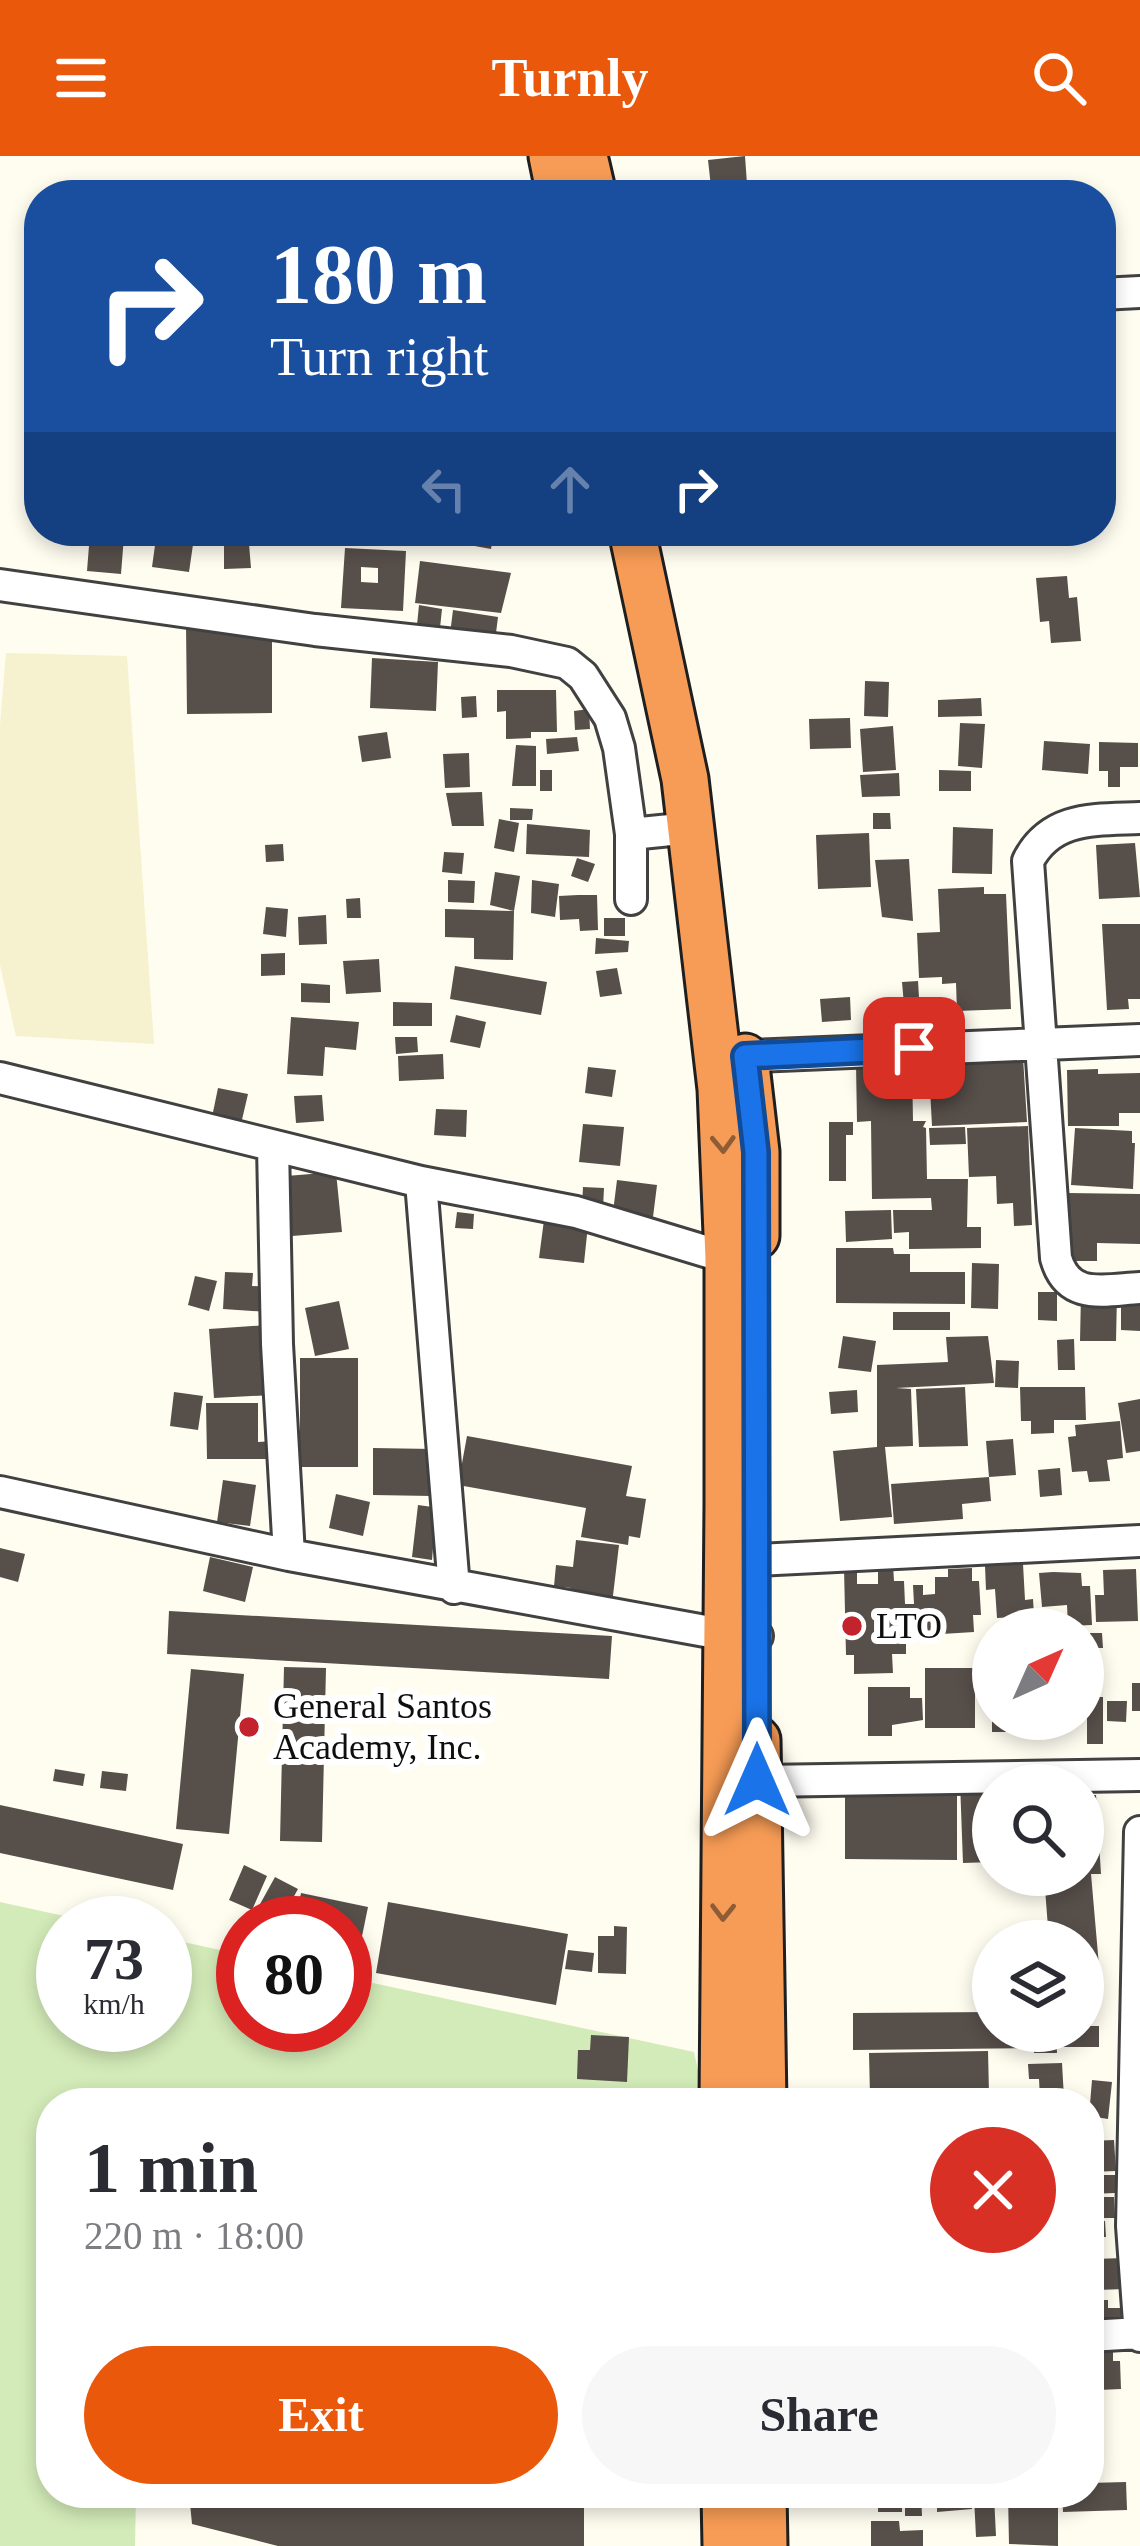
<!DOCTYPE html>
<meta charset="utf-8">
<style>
body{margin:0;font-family:Georgia,serif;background:#f7f7f7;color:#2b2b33;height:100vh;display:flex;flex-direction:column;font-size:45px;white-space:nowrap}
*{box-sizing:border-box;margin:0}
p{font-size:39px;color:#7c7c81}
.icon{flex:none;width:66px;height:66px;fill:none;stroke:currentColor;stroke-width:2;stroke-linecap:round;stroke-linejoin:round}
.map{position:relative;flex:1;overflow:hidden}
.drawer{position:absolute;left:36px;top:1932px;width:1068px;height:420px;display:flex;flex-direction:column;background:#fff;border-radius:48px;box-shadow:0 6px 18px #0003}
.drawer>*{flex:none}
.hud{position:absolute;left:24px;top:24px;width:1092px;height:366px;border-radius:48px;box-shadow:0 6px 18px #0003;background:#1a4fa0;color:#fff;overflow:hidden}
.needle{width:78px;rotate:45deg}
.buttons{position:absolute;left:972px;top:1452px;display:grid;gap:24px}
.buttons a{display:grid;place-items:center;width:132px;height:132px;border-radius:50%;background:#fff;box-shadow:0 6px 18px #0003;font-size:60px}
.speed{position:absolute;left:36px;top:1740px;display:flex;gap:24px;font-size:60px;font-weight:700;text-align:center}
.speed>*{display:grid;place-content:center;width:156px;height:156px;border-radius:50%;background:#fff;box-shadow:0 6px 18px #0003;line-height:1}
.speed small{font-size:30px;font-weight:400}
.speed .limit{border:18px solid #d22;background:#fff;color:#111}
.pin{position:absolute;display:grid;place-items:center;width:102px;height:102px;color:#fff;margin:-51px;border-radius:24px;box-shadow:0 6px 18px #0006}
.me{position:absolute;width:132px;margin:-66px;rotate:0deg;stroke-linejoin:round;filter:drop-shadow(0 0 9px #0008)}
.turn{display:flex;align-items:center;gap:42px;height:252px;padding:0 48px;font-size:54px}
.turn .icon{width:156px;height:156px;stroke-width:2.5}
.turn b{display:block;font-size:84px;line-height:102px}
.lanes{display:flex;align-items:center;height:114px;padding:0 48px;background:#0003;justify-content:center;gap:60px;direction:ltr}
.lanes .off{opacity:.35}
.round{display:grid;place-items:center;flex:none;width:126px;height:126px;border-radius:63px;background:#f7f7f7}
.head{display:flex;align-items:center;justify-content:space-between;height:204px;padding:0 48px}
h1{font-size:72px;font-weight:600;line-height:90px}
.primary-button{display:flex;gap:24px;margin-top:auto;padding:24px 48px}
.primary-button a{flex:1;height:138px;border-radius:72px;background:#ea580c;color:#fff;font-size:48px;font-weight:600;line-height:138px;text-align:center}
.primary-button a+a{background:#f7f7f7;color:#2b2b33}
header{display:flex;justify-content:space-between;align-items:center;height:156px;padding:0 48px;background:#ea580c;color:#fff;font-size:54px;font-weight:600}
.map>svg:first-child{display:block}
</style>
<header><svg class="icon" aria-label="menu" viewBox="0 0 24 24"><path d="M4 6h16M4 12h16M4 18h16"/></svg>Turnly<svg class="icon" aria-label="search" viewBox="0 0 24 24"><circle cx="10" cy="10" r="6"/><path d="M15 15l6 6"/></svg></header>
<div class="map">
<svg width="1140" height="2390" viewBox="0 0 1140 2390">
<rect width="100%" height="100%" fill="#fffcf0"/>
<path fill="#f6f2cf" d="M 6,497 L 127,500 L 154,888 L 16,880 L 0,809 L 0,569 Z"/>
<path fill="#d3ebb8" d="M 0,1746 L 96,1767 L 63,1767 L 63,1869 L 165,1869 L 165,1782 L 243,1799 L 243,1869 L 345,1869 L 345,1821 L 694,1896 L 705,1947 L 51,1947 L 51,2337 L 136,2337 L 135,2390 L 0,2390 Z"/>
<path fill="#574f4a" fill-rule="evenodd" d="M 745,0 L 747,28 L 711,31 L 708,4 Z
M 157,375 L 195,375 L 189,416 L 152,411 Z
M 393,375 L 494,375 L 491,393 Z
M 777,375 L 823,375 L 823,380 L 777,381 Z
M 90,377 L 124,380 L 121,418 L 87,415 Z
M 249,388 L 251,412 L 224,413 L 224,389 Z
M 345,392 L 406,395 L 403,455 L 341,452 ZM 361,411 L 378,412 L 378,427 L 361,426 Z
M 420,405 L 511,417 L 501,457 L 415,447 Z
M 1067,420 L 1069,442 L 1077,441 L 1081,485 L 1051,487 L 1049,465 L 1040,466 L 1036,422 Z
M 419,449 L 442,453 L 440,472 L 417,469 Z
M 453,454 L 498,461 L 495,485 L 450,478 Z
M 272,468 L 272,557 L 187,558 L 186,469 Z
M 372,502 L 438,506 L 436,555 L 370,552 Z
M 865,525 L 889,526 L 888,561 L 864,560 Z
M 497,534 L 556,534 L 557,576 L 531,576 L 531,582 L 506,583 L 506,555 L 497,556 Z
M 476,540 L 477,561 L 462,562 L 461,541 Z
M 981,542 L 982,560 L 938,561 L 938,544 Z
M 589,553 L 590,573 L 575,574 L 574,555 Z
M 850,562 L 851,592 L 810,593 L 809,563 Z
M 960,567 L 985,568 L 982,612 L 958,610 Z
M 893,570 L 896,614 L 863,616 L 860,573 Z
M 387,576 L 391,602 L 362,606 L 358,580 Z
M 577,581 L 579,595 L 547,598 L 546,583 Z
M 1044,585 L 1090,588 L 1088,618 L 1042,614 Z
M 1099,586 L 1138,587 L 1138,611 L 1120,611 L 1120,631 L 1108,631 L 1108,615 L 1099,615 Z
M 516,589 L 536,590 L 536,630 L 512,630 Z
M 469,597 L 470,631 L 445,632 L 443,598 Z
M 540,614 L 552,614 L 552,635 L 540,635 Z
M 939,614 L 971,615 L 971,635 L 939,635 Z
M 899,617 L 900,640 L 862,641 L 860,619 Z
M 482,636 L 484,670 L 452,670 L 446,637 Z
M 510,652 L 533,653 L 532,664 L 510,664 Z
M 873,657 L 890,657 L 891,673 L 873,673 Z
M 499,663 L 519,667 L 514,696 L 494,692 Z
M 527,668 L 590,674 L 589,701 L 526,698 Z
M 953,671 L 993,673 L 992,718 L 952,717 Z
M 869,677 L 871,731 L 818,733 L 816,679 Z
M 1135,687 L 1140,741 L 1099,743 L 1096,689 Z
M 283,688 L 284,705 L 266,706 L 265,689 Z
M 444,696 L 464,697 L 462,718 L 442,716 Z
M 577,702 L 595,708 L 588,726 L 571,720 Z
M 909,703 L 913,765 L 882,761 L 875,704 Z
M 495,716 L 520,720 L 514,755 L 490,749 Z
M 448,724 L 475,725 L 474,747 L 448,746 Z
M 532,724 L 559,728 L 555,761 L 531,757 Z
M 984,731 L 984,738 L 1006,738 L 1011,853 L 957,855 L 956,827 L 942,828 L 942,821 L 919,822 L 917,777 L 940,776 L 938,733 Z
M 578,739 L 597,739 L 598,774 L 580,775 L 579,763 L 560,764 L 559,740 Z
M 360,742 L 361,762 L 347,762 L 346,743 Z
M 266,751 L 288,753 L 286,781 L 263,778 Z
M 445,753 L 514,755 L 513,804 L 474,803 L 474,782 L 445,781 Z
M 326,759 L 327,788 L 299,789 L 298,761 Z
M 604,762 L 625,762 L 625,780 L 604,780 Z
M 1102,768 L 1140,768 L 1140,843 L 1128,843 L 1129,853 L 1107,854 Z
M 596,782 L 629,785 L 628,796 L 595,798 Z
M 285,797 L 285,819 L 261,820 L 261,798 Z
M 379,803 L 381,836 L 346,838 L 343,805 Z
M 455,810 L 547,826 L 541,859 L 450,843 Z
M 617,812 L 622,838 L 600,841 L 596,815 Z
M 918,825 L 920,859 L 905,860 L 902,826 Z
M 301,827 L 330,829 L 330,847 L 301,846 Z
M 850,841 L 851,864 L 822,866 L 820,843 Z
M 393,846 L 432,847 L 432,870 L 393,870 Z
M 456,859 L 486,866 L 480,892 L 450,886 Z
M 291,861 L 359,866 L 356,894 L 325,891 L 323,920 L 287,918 Z
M 395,881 L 417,881 L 418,896 L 396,898 Z
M 443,898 L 444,923 L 399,925 L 398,900 Z
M 1023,901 L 1027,966 L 932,970 L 929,913 L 959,911 L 958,905 Z
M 856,908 L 912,908 L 913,965 L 926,965 L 923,971 L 926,972 L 927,1023 L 968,1023 L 967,1071 L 981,1071 L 981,1092 L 909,1093 L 909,1076 L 894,1077 L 893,1054 L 932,1054 L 931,1042 L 872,1043 L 871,965 L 857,966 Z
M 588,911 L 616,914 L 612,941 L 585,937 Z
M 1098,913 L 1098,918 L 1140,917 L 1140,957 L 1119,957 L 1119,970 L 1068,970 L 1067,914 Z
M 218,932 L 248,938 L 241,968 L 212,961 Z
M 322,939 L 324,965 L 296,967 L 294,940 Z
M 436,953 L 467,954 L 466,981 L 434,979 Z
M 829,966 L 853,966 L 853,979 L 846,979 L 846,1025 L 829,1025 Z
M 583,968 L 624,971 L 620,1010 L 579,1006 Z
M 1028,970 L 1032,1069 L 1014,1070 L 1013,1047 L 997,1048 L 996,1020 L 969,1021 L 967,972 Z
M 965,971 L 966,988 L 930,989 L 929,972 Z
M 1075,972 L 1132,975 L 1132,987 L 1135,987 L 1133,1033 L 1071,1029 Z
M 336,1016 L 342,1076 L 292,1080 L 286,1020 Z
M 617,1024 L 657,1029 L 653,1061 L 613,1056 Z
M 583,1031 L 604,1032 L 603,1052 L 582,1050 Z
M 1067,1037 L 1140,1038 L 1140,1088 L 1097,1087 L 1097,1105 L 1067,1105 Z
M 891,1054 L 892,1083 L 846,1086 L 845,1055 Z
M 457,1056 L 474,1058 L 473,1073 L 455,1072 Z
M 544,1064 L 588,1069 L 584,1107 L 539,1102 Z
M 836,1092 L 893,1092 L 894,1098 L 910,1098 L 910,1116 L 965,1116 L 965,1148 L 836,1147 Z
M 972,1107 L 999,1108 L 998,1153 L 971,1152 Z
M 225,1116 L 253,1117 L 252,1130 L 271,1131 L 269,1156 L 223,1153 Z
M 195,1120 L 217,1125 L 209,1155 L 188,1149 Z
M 1038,1136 L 1057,1136 L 1057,1165 L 1038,1164 Z
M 1081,1138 L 1117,1139 L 1116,1185 L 1080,1185 Z
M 1121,1140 L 1140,1140 L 1140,1175 L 1121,1174 Z
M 339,1145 L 349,1193 L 315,1200 L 305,1152 Z
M 893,1156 L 950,1156 L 950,1174 L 893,1174 Z
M 267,1169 L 272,1239 L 214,1242 L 209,1173 Z
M 843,1180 L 876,1185 L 871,1216 L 838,1212 Z
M 988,1180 L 994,1227 L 896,1232 L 911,1233 L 913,1290 L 885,1291 L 892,1361 L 840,1365 L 833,1295 L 877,1291 L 877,1209 L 948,1206 L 946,1181 Z
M 1074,1183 L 1075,1214 L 1058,1214 L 1057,1184 Z
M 300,1202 L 358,1202 L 358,1311 L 300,1311 Z
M 996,1204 L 1019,1205 L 1018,1232 L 995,1231 Z
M 965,1231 L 968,1290 L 919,1291 L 916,1233 Z
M 1020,1231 L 1085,1231 L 1086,1264 L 1054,1264 L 1054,1277 L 1031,1278 L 1031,1265 L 1021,1265 Z
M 857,1234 L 858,1256 L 831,1258 L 829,1236 Z
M 174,1236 L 203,1240 L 198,1274 L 170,1270 Z
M 1140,1243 L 1140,1295 L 1126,1297 L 1118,1247 Z
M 206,1247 L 258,1247 L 258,1286 L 275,1285 L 276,1303 L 207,1303 Z
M 1120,1265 L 1123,1302 L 1107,1304 L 1110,1325 L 1089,1326 L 1087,1315 L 1072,1316 L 1068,1281 L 1076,1280 L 1075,1269 Z
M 467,1280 L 632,1310 L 626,1340 L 646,1343 L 640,1382 L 629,1380 L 628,1389 L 581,1381 L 586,1352 L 458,1329 Z
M 1013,1283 L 1016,1319 L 989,1321 L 991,1345 L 962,1348 L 963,1363 L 894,1368 L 891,1328 L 989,1321 L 986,1285 Z
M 373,1292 L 433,1293 L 432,1340 L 373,1339 Z
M 1060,1312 L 1062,1339 L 1040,1341 L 1038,1314 Z
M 223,1324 L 256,1329 L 250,1370 L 217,1366 Z
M 336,1338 L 370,1346 L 363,1380 L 329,1372 Z
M 418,1349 L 447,1353 L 442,1393 L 433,1392 L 432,1404 L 412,1401 Z
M 576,1384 L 619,1389 L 612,1448 L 569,1443 L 571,1432 L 554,1430 L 556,1409 L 573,1411 Z
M 0,1392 L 25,1398 L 18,1426 L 0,1421 Z
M 210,1401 L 253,1411 L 245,1446 L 203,1435 Z
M 1023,1408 L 1025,1444 L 1033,1443 L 1034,1460 L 997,1462 L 995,1433 L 986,1434 L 985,1410 Z
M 878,1409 L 893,1409 L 894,1425 L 904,1425 L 905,1448 L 914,1448 L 913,1429 L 923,1429 L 923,1439 L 935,1438 L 935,1421 L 948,1421 L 948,1413 L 972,1412 L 972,1425 L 979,1425 L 981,1459 L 973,1459 L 974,1476 L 910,1480 L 906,1476 L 906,1498 L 892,1498 L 893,1517 L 854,1518 L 854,1499 L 846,1499 L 844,1412 L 857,1412 L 857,1428 L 878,1428 Z
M 1136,1413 L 1138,1465 L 1096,1466 L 1095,1439 L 1104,1439 L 1103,1414 Z
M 1053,1416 L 1081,1417 L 1082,1430 L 1090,1430 L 1092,1469 L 1068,1470 L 1067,1449 L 1042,1451 L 1039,1417 Z
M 169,1455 L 612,1480 L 609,1523 L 167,1498 Z
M 1083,1477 L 1102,1477 L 1103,1492 L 1083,1492 Z
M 993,1492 L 993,1521 L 985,1522 L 983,1493 Z
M 1096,1496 L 1098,1525 L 1083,1525 L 1083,1497 Z
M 284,1511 L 326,1512 L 322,1686 L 280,1685 Z
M 925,1512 L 975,1512 L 975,1572 L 925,1572 Z
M 191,1513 L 244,1518 L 229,1678 L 176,1673 Z
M 1132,1527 L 1140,1527 L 1140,1555 L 1132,1555 Z
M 868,1531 L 910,1531 L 910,1542 L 922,1542 L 923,1564 L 892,1569 L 892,1580 L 868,1580 Z
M 1087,1541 L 1103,1541 L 1103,1588 L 1087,1588 Z
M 1107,1545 L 1127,1545 L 1126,1566 L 1107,1565 Z
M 992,1563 L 1041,1563 L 1041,1569 L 1024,1569 L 1024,1576 L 992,1576 Z
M 55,1613 L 85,1618 L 83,1630 L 53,1625 Z
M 102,1615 L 128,1618 L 126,1635 L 100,1632 Z
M 993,1625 L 993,1706 L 963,1707 L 960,1626 Z
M 845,1627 L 957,1628 L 957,1704 L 845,1703 Z
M 1083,1639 L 1096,1639 L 1101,1718 L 1091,1718 L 1099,1810 L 1083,1811 L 1083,1785 L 1049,1785 L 1044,1719 L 1083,1719 Z
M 0,1649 L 183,1688 L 173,1734 L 0,1697 Z
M 244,1709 L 267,1720 L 252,1754 L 229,1744 Z
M 275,1721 L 298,1733 L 282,1762 L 259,1750 Z
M 301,1737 L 368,1751 L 360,1790 L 345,1787 L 345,1767 L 295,1767 Z
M 388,1746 L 568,1778 L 556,1849 L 376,1817 Z
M 614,1770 L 627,1771 L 626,1818 L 598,1817 L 598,1780 L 614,1780 Z
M 568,1794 L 594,1797 L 592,1816 L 565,1813 Z
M 993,1856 L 993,1875 L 1030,1875 L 1030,1892 L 853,1894 L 853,1857 Z
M 1083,1870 L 1099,1870 L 1099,1891 L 1063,1891 L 1063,1875 L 1083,1875 Z
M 1033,1875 L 1056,1875 L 1057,1897 L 1034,1897 Z
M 591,1879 L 629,1881 L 627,1926 L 577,1923 L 578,1894 L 590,1894 Z
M 988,1895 L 989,1938 L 870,1940 L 869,1897 Z
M 1062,1907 L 1064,1942 L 1040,1943 L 1039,1923 L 1029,1923 L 1028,1908 Z
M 1092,1924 L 1112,1926 L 1108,1963 L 1089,1960 Z
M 1114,1984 L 1116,2015 L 1089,2016 L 1089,1985 Z
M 1089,2019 L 1115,2019 L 1115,2037 L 1089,2038 Z
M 1099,2041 L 1114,2041 L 1115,2062 L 1103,2062 Z
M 1105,2065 L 1106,2081 L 1096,2081 L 1097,2095 L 1089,2096 L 1089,2066 Z
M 1123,2102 L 1125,2133 L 1097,2134 L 1095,2103 Z
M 1092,2144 L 1108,2144 L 1108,2152 L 1124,2152 L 1125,2177 L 1089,2177 Z
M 1113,2194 L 1113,2205 L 1120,2205 L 1121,2233 L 1099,2234 L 1098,2225 L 1089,2226 L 1089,2195 Z
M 1126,2326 L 1127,2354 L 1063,2356 L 1062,2337 L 1089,2337 L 1089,2327 Z
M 189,2337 L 584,2337 L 584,2390 L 278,2390 L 192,2368 Z
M 829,2337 L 875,2337 L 875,2349 L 830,2350 Z
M 878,2337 L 902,2337 L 902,2356 L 878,2356 Z
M 905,2337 L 921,2337 L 922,2360 L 905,2360 Z
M 937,2337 L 971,2337 L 972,2353 L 937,2356 Z
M 1058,2337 L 1058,2390 L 1009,2388 L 1008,2338 Z
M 994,2340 L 996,2380 L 976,2381 L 974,2341 Z
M 871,2365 L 899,2365 L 900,2375 L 923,2374 L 923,2390 L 871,2390 Z"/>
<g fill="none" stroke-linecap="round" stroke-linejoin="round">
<g stroke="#414141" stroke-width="36">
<path id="minor" d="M 1101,138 L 1140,136
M 0,429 L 315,474 L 511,495 L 567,507 L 583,520 L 610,562 L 619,592 L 631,678 L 690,672
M 1140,662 C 1095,664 1051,660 1028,705 L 1056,1102 C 1068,1145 1104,1134 1140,1132
M 631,678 L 631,743
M 729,901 L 1140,884
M 0,922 L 421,1026
M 273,990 L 277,1188 L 289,1399
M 0,1336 L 289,1399 L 727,1479 L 757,1480
M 727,1409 L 757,1404 L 1140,1385
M 454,1432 L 421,1026 L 576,1056 L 728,1102
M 756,1625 L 1140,1619
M 1140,1676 L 1132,2070 L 1140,2180
M 1089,2180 L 1140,2177"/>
</g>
<g stroke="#1f1f1f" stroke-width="51">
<path id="highway" d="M 552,0 L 560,39
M 584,0 L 593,39
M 632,375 L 685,623 L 721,933 L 728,1102 L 728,1348 L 723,1947
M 745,901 L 756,996 L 756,1080
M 757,1584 L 763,1947
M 725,2337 L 726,2390
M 763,2337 L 764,2390"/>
</g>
<use href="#minor" stroke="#fff" stroke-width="30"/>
<use href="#highway" stroke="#f79c56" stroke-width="45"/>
</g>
<defs><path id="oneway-chevron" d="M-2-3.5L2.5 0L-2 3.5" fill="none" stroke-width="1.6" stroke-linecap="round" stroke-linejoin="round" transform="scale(3)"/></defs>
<g stroke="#8e5c36">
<use href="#oneway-chevron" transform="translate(723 988) rotate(88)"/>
<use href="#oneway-chevron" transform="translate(723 1756) rotate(91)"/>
</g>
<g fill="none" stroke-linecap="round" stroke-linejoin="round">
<g stroke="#114b97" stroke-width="30">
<path id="route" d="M 757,1624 L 756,996 L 745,900 L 914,892"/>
</g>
<use href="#route" stroke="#1a73e8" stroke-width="21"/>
</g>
<g fill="#c2232d" stroke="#fff" stroke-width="4.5">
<circle cx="852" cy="1470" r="12"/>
<circle cx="249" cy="1571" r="12"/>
</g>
<g text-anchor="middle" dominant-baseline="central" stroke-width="12" stroke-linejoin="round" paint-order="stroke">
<g font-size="36" fill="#0e0e0e" stroke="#fff" text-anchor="start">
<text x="876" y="1470">LTO</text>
<text x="273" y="1550">General Santos<tspan x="273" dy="41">Academy, Inc.</tspan></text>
</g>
</g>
</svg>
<div class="buttons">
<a><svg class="needle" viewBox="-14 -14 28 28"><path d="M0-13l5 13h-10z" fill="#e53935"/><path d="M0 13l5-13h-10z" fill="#7c7c81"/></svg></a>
<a><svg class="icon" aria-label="search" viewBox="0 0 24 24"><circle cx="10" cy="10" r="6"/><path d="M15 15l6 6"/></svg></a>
<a><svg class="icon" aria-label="layers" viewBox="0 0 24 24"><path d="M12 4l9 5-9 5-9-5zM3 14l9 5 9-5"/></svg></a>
</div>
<div class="speed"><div>73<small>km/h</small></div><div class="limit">80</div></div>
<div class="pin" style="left:914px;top:892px;background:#d93025"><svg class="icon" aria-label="arrive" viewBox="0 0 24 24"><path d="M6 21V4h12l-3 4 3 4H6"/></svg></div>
<svg class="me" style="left:757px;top:1624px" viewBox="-20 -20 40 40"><path d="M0-17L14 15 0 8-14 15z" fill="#1a73e8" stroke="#fff" stroke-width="4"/></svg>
<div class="hud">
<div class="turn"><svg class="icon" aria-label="right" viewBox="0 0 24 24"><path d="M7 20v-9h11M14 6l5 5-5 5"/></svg><div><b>180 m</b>Turn right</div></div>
<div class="lanes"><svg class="icon off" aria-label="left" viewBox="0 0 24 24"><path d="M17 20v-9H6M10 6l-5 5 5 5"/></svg><svg class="icon off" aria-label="ahead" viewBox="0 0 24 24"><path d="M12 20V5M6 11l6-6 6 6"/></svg><svg class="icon" aria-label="right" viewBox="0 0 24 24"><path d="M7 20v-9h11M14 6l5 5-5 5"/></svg></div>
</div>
<section class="drawer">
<div class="head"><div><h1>1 min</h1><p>220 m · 18:00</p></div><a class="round" style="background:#d93025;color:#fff"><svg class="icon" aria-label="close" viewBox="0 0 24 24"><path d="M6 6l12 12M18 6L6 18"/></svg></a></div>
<div class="primary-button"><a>Exit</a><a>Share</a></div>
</section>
</div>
